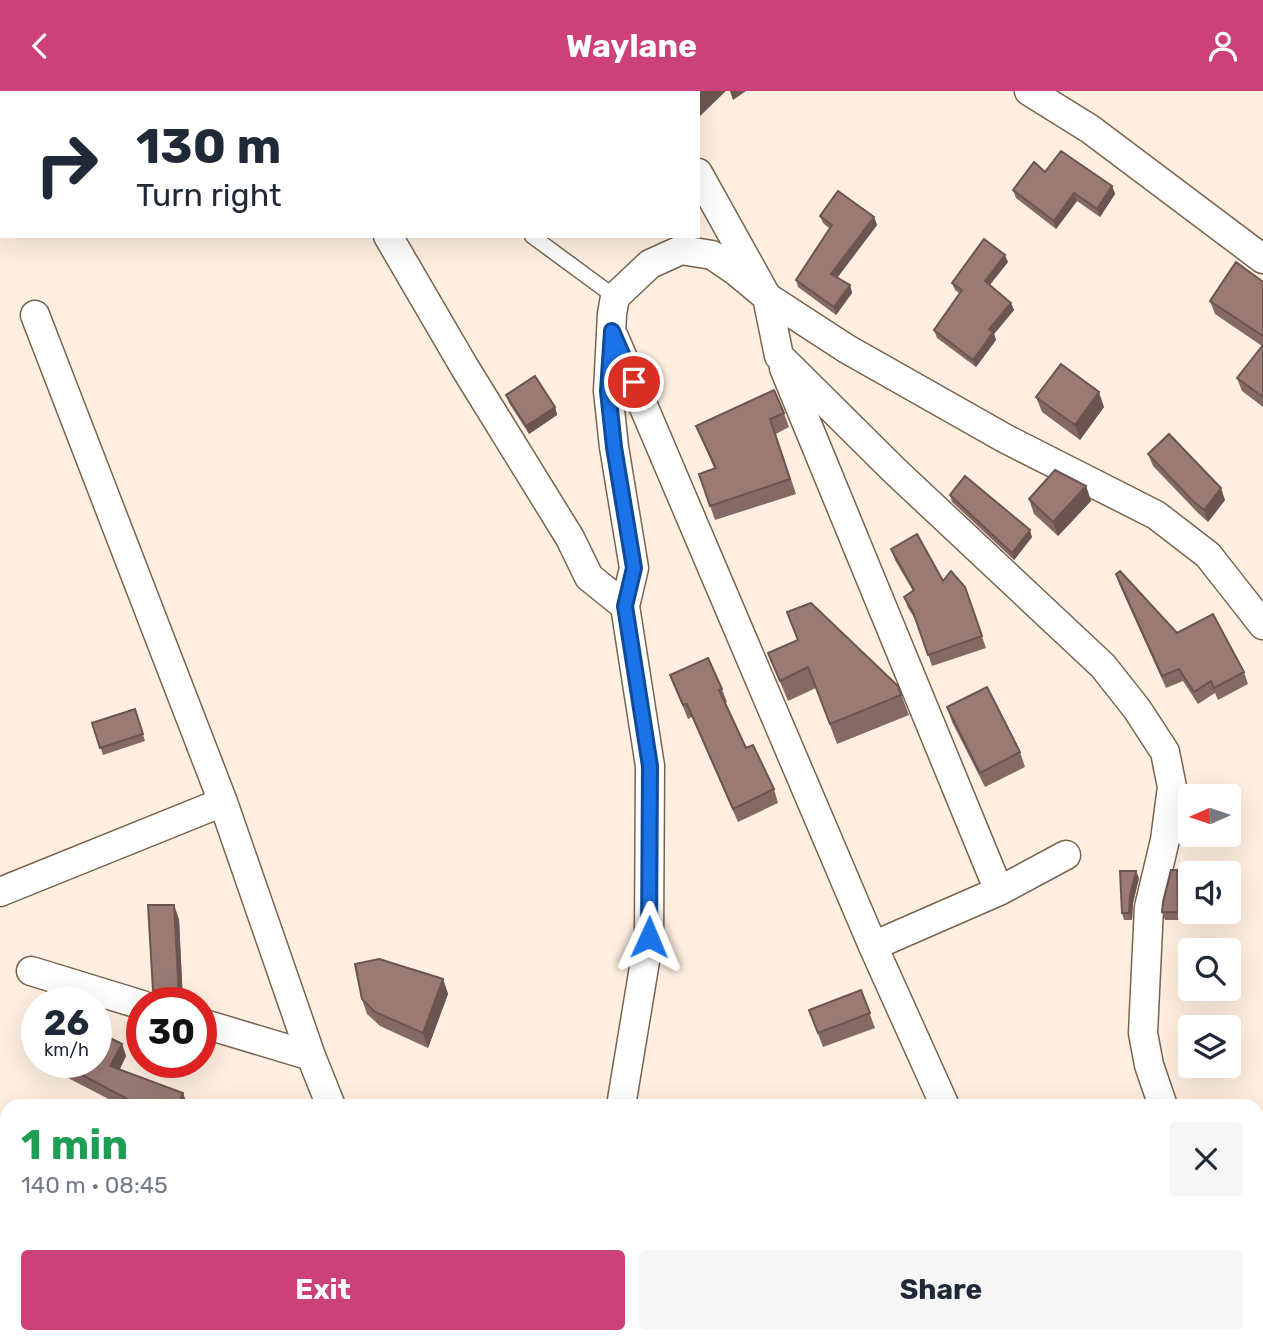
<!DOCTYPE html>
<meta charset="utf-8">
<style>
body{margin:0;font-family:Rubik,sans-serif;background:#f6f6f7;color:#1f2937;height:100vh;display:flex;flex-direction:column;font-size:26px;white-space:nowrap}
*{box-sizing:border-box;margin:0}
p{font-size:23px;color:#747a83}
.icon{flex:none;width:38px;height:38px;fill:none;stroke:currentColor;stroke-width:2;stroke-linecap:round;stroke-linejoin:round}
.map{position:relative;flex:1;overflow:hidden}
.side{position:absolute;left:0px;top:1008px;width:1264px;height:245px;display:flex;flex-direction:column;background:#fff;border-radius:21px 21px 0 0;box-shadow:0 7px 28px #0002}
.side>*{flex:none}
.banner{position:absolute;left:0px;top:0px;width:700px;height:147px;box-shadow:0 7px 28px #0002;background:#fff;color:#1f2937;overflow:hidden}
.needle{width:46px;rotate:267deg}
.controls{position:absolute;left:1178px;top:693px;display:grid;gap:14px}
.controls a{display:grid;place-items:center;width:63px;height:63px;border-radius:7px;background:#fff;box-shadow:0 7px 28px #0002;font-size:35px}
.speed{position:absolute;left:21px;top:896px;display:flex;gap:14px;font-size:35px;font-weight:700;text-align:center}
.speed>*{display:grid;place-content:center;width:91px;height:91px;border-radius:50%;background:#fff;box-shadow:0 7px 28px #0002;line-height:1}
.speed small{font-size:18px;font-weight:400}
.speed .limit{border:10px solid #d22;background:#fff;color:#111}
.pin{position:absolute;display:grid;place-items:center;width:60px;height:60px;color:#fff;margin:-30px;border:4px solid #fff;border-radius:50%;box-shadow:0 2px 7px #0007}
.me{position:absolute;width:77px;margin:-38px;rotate:1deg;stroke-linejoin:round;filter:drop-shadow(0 0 5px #0008)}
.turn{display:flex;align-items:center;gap:24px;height:147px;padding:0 21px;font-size:32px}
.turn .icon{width:91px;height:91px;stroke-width:2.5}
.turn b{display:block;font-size:49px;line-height:60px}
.round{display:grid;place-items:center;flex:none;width:74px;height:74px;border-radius:7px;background:#f6f6f7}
.headline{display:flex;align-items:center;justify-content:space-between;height:119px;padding:0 21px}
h1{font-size:42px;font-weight:700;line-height:52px;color:#1e9e55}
.primary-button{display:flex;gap:14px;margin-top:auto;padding:14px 21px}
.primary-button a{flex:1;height:80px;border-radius:7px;background:#cb4178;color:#fff;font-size:28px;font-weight:700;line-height:80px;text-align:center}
.primary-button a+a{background:#f6f6f7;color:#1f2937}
header{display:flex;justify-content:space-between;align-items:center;height:91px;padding:0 21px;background:#cb4178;color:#fff;font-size:32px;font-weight:700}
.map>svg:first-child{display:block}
</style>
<header><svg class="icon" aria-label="back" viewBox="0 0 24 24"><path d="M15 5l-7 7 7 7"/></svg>Waylane<svg class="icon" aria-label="person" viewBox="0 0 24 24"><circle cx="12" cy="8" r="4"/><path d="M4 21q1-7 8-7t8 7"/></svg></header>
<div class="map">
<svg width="1263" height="1253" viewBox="0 0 1263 1253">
<rect width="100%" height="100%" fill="#feefe0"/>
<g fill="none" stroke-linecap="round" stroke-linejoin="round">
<g stroke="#78644e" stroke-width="17">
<path id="service" d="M 335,0 L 338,2
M 532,145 L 615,206
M 968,1253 L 982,1246"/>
</g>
<g stroke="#78644e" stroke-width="31">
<path id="minor" d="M 295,0 L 296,2
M 648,0 L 650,2
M 1029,0 L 1090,38 L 1263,168
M 698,82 L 767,206 L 779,265 L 895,380 L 1103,575 L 1137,618 L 1165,661 L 1172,696 L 1165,749 L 1149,816 L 1143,942 L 1149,974 L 1163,1015
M 388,145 L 465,277 L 570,447 L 589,486 L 625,515 L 634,477 L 614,356 L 608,300 L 612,223 L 615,206 L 650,173 L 681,159 L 712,164 L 737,181 L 767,206 L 847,258 L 1006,348 L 1156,424 L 1208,464 L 1263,534
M 35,224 L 223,711 L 311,965 L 331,1015
M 614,246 L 873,855 L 945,1015
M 784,277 L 999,800
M 0,801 L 223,711
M 873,855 L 999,800 L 1066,764
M 31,880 L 142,914
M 201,932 L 311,965
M 621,1015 L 649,846 L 650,675 L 625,515
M 0,1044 L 7,1067
M 1256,1156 L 1263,1156
M 0,1237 L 6,1253
M 60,1246 L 62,1253
M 425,1246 L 427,1253
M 576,1253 L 578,1246
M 1030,1253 L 1031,1246"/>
</g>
<use href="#service" stroke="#fff" stroke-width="14"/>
<use href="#minor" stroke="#fff" stroke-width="28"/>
</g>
<path fill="#856964" d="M 1045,81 L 1112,95 L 1115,103 L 1100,126 L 1077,110 L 1056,138 L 1016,107 L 1013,99 Z
M 820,125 L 874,126 L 877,134 L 837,187 L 850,194 L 852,202 L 836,224 L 798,196 L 796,189 L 830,138 L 823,132 Z
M 1008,171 L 990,194 L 1014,219 L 994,243 L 996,249 L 976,276 L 937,247 L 934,239 L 960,203 L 955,199 L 952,192 Z
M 1263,191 L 1263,316 L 1242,300 L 1237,287 L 1262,255 L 1215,223 L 1210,210 Z
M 506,304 L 555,316 L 557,324 L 529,343 L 509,312 Z
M 1036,306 L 1104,316 L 1080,349 L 1042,321 Z
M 784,322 L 789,336 L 776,343 L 796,403 L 715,429 L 699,383 L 714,377 L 696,335 Z
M 1148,363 L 1225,409 L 1208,431 L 1198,422 L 1153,375 Z
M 1086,395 L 1091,410 L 1058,445 L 1034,423 L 1029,408 Z
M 950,404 L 1032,446 L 1014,469 L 952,411 Z
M 891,458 L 943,490 L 965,496 L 986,557 L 932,575 L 917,531 L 908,517 L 904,506 L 913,500 L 895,469 Z
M 1116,483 L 1177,542 L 1244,581 L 1248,593 L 1218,609 L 1215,602 L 1198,613 L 1183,590 L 1166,597 L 1120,495 Z
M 768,562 L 898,595 L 909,624 L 837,653 L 816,597 L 788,610 Z
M 670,584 L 722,598 L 727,611 L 725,612 L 746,657 L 774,698 L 778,712 L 738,731 L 692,626 L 688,628 Z
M 947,616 L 1020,661 L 1025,676 L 985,696 L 952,631 Z
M 135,618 L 145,650 L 103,664 L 92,632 Z
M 1177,779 L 1180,786 L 1181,829 L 1165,829 L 1162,821 Z
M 1139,787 L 1133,812 L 1132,829 L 1124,829 L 1122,822 Z
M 179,828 L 183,912 L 158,912 L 153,899 Z
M 443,888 L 448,903 L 428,957 L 380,935 L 367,923 L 362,908 Z
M 861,899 L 875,937 L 823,956 L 809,919 Z
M 122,953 L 126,965 L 120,978 L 188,1015 L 122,1015 L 47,976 L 45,971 L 96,971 Z
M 1263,1223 L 1263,1253 L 1176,1253 L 1174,1246 L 1256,1246 Z"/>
<path fill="#6c5551" d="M 698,0 L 726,0 L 698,27 L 698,2 L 697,2 Z
M 730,0 L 746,0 L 733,9 Z
M 1112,95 L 1115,103 L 1100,126 L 1097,118 Z
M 1074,102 L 1077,110 L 1056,138 L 1054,130 Z
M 874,126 L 877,134 L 834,191 L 831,183 Z
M 1005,164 L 1008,171 L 987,197 L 985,190 Z
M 850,194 L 852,202 L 836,224 L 834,216 Z
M 1011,212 L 1014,219 L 994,243 L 996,249 L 976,276 L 973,269 L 989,238 Z
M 1099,301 L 1104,316 L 1080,349 L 1075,334 Z
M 555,316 L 557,324 L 529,343 L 526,335 Z
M 1086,395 L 1091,410 L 1058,445 L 1053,431 Z
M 1221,397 L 1225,409 L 1208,431 L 1204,419 Z
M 1030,439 L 1032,446 L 1014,469 L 1012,462 Z
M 1177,779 L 1180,786 L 1181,829 L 1178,821 Z
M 1136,780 L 1139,787 L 1133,812 L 1132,829 L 1129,822 L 1130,805 Z
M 174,814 L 179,828 L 183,912 L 180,912 L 179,907 Z
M 443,888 L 448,903 L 428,957 L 423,942 Z
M 122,953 L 126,965 L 115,987 L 110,975 Z
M 183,1002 L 188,1015 L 178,1015 Z
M 1201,1246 L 1204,1246 L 1206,1253 L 1203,1253 Z"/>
<path fill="#9b7a74" stroke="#6c5551" stroke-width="2" d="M 667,0 L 698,0 L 697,2 L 669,2 Z
M 1061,60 L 1112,95 L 1097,118 L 1074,102 L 1054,130 L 1013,99 L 1034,71 L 1045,81 Z
M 838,100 L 874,126 L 831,183 L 850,194 L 834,216 L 796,189 L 832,134 L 820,125 Z
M 984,148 L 1005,164 L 985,190 L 1011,212 L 989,238 L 993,241 L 973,269 L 934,239 L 962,199 L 952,192 Z
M 1236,171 L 1263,191 L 1263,245 L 1210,210 Z
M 1263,254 L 1263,306 L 1237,287 Z
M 1061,273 L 1099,301 L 1075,334 L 1036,306 Z
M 535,285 L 555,316 L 526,335 L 506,304 Z
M 774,299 L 784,322 L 770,328 L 790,388 L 710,415 L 699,383 L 716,377 L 696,335 Z
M 1169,343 L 1221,397 L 1204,419 L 1193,410 L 1148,363 Z
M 1055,379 L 1086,395 L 1053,431 L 1029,408 Z
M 965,385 L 1030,439 L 1012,462 L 950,404 Z
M 917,443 L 943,490 L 951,480 L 965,496 L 982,545 L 928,564 L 913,521 L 904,506 L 914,499 L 891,458 Z
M 1120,480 L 1177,542 L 1213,523 L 1244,581 L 1214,597 L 1211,590 L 1194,601 L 1179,578 L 1162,585 L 1116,483 Z
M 811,512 L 898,595 L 901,604 L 830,633 L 808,576 L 780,590 L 768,562 L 798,549 L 787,521 Z
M 708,567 L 722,598 L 719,599 L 746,657 L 753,654 L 774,698 L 733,718 L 687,613 L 683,614 L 670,584 Z
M 987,596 L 1020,661 L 980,682 L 947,616 Z
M 135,618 L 143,643 L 100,657 L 92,632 Z
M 1171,779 L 1177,779 L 1178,821 L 1162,821 L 1163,811 Z
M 1120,780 L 1136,780 L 1130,805 L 1129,822 L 1122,822 Z
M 148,814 L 174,814 L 179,907 L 153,899 Z
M 379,868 L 443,888 L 423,942 L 375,921 L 362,908 L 355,873 Z
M 861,899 L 870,922 L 818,942 L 809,919 Z
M 96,940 L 122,953 L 110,975 L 183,1002 L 178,1015 L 147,1015 L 129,1009 L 58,971 L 96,971 Z
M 1256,1221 L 1263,1223 L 1263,1251 L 1260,1250 L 1259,1253 L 1244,1253 L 1233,1251 L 1217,1246 L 1256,1246 Z"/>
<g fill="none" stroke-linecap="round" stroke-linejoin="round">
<g stroke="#114b97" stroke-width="18">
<path id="route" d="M 634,291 L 612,240 L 608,300 L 614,356 L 634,477 L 625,515 L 650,675 L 649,846"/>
</g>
<use href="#route" stroke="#1a73e8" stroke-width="12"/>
</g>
</svg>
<div class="controls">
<a><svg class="needle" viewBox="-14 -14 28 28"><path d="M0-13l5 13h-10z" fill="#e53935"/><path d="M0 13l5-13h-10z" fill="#747a83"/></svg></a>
<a><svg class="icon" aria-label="sound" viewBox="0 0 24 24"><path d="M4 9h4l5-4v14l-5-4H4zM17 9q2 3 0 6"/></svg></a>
<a><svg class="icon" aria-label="search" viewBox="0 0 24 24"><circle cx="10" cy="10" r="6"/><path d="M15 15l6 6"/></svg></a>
<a><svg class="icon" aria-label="layers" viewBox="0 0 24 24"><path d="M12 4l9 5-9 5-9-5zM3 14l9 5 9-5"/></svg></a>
</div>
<div class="speed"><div>26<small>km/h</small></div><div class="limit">30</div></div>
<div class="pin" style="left:634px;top:291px;background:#d93025"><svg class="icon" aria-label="arrive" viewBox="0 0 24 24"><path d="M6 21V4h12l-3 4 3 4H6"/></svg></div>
<svg class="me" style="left:649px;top:846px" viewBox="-20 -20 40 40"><path d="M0-17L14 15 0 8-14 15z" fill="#1a73e8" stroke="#fff" stroke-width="4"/></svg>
<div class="banner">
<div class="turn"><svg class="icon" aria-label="right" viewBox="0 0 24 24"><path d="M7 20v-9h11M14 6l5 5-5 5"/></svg><div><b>130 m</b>Turn right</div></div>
</div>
<section class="side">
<div class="headline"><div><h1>1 min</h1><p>140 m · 08:45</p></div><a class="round"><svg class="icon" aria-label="close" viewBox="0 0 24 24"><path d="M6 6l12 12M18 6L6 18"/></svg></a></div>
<div class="primary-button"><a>Exit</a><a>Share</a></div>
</section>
</div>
